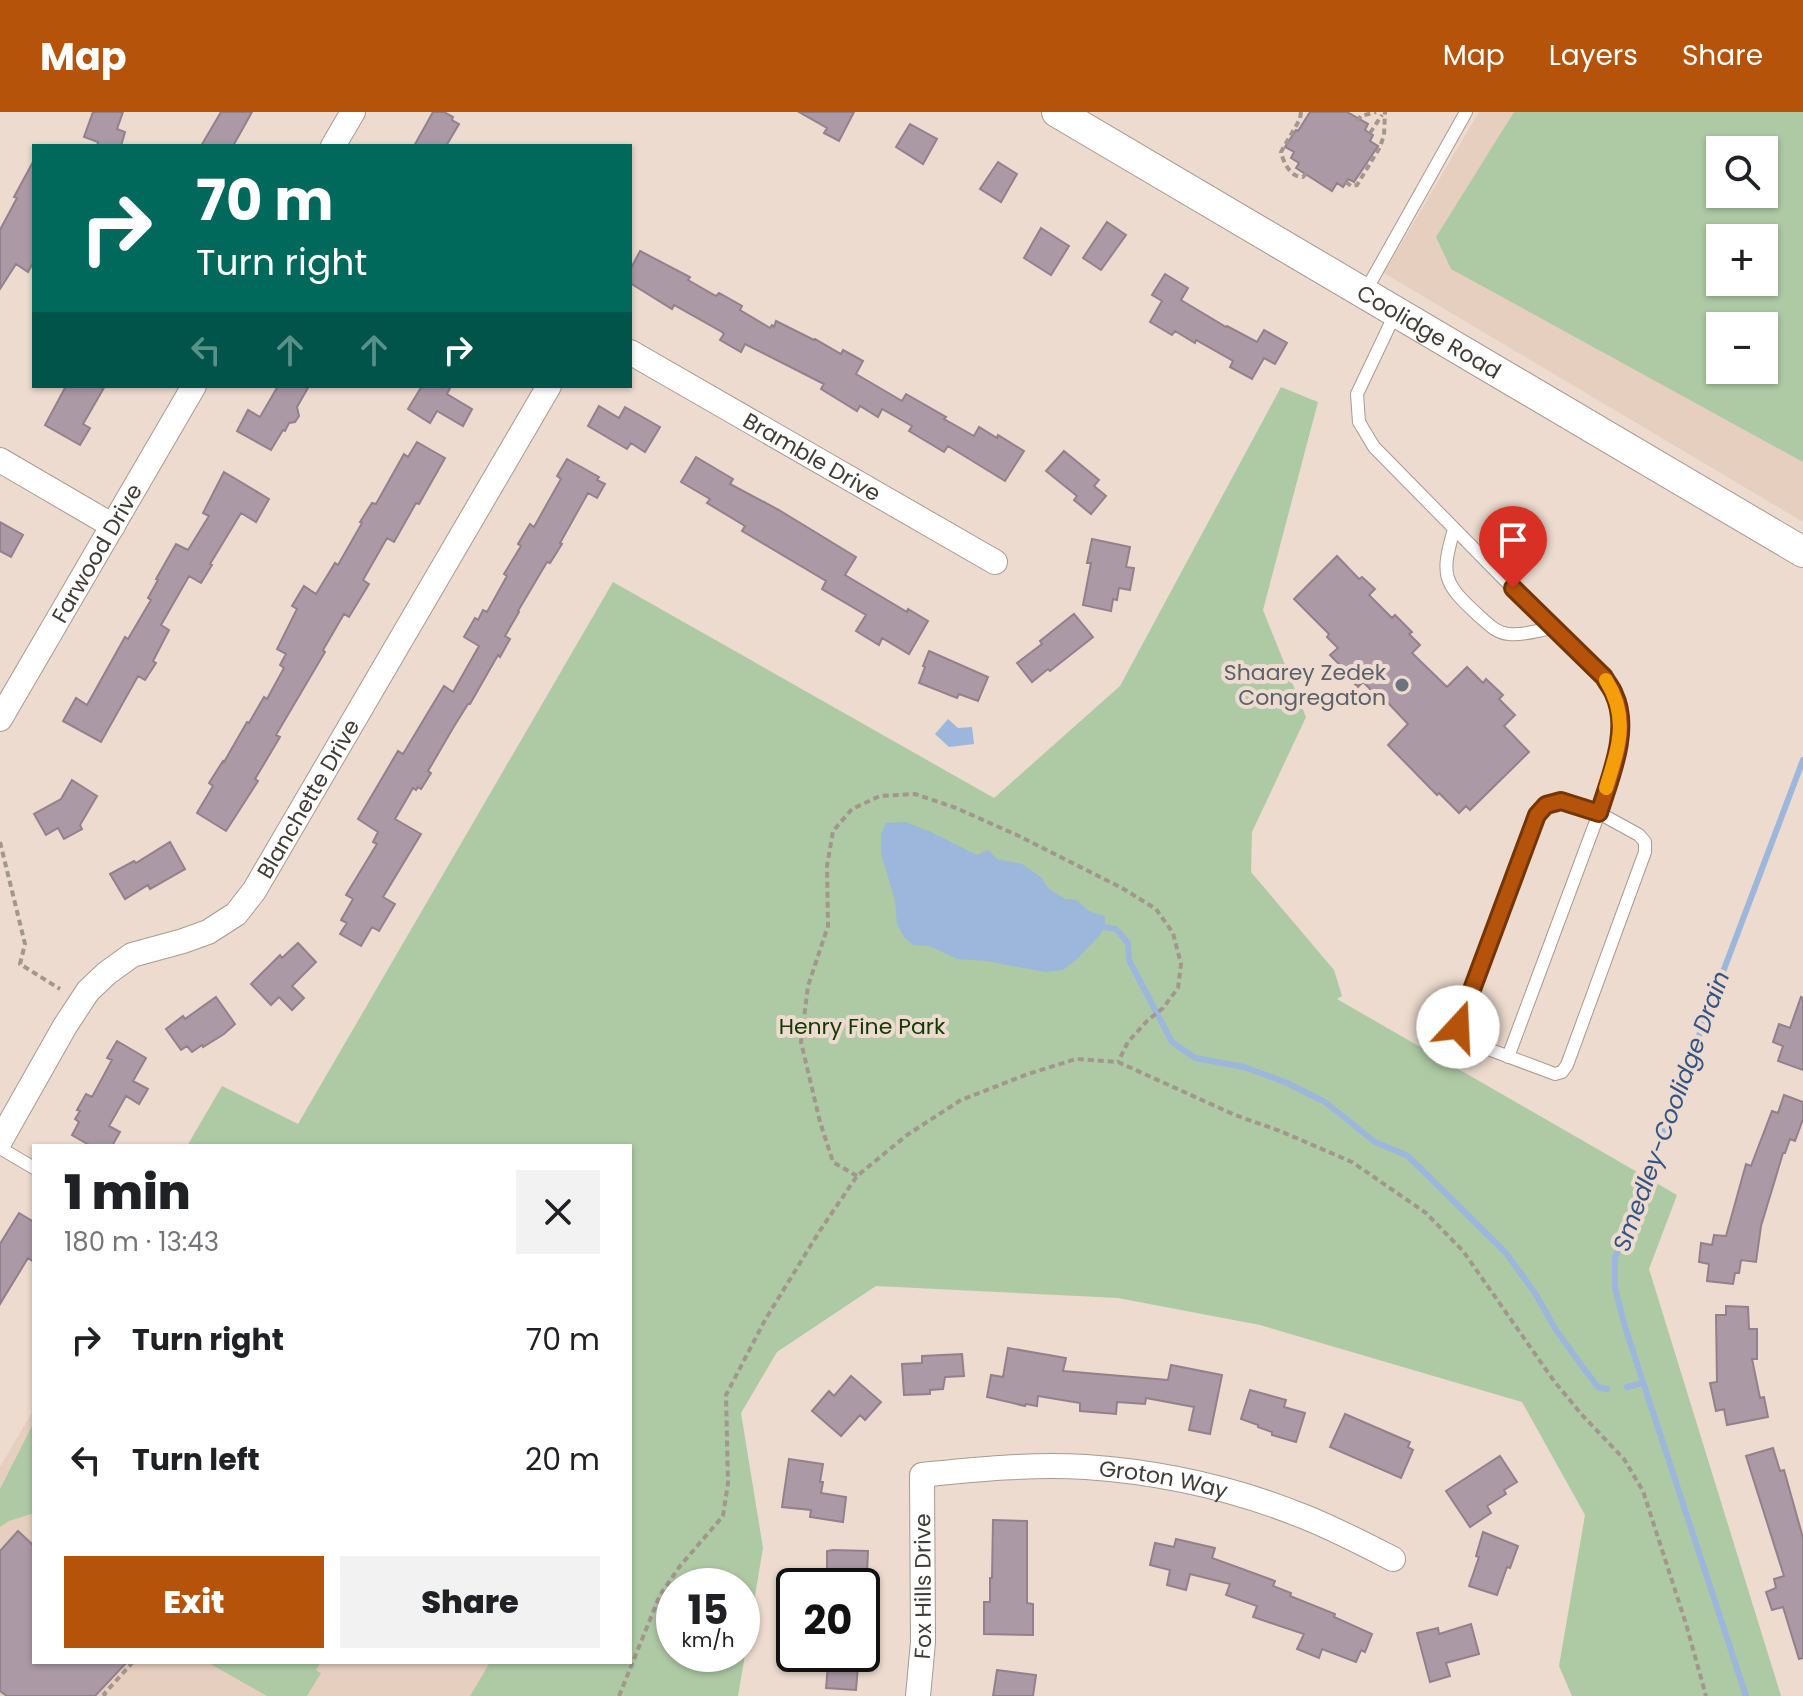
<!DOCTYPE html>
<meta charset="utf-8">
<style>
body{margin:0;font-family:Poppins,sans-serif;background:#f2f2f2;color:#202124;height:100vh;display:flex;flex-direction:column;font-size:30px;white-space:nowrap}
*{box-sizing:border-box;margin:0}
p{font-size:26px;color:#757577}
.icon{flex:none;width:44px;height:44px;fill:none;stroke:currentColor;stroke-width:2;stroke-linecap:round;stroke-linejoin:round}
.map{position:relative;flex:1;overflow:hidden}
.details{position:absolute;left:32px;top:1032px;width:600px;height:520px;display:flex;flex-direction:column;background:#fff;border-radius:0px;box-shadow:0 2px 6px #0004}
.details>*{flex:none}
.hud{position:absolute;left:32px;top:32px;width:600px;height:244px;border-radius:0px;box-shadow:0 2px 6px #0004;background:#00695c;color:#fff;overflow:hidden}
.fabs{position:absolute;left:1706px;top:24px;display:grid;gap:16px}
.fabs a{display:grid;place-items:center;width:72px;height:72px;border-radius:0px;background:#fff;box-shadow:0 2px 6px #0004;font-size:40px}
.speed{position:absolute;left:656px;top:1456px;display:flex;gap:16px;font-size:40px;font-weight:700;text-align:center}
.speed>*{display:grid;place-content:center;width:104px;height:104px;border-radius:50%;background:#fff;box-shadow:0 2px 6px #0004;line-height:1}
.speed small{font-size:20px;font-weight:400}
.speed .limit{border:4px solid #111;border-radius:12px;background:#fff;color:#111}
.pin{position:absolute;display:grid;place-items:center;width:68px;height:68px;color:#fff;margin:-82px -34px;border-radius:50% 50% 50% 0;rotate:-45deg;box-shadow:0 0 8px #0007}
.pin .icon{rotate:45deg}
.me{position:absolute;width:88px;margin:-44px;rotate:20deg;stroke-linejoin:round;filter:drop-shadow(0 0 6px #0008)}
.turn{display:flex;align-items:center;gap:28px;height:168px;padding:0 32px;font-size:36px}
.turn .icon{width:104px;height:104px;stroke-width:2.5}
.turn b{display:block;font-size:56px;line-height:68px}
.lanes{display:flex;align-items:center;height:76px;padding:0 32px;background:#0003;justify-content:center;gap:40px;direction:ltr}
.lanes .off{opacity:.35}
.round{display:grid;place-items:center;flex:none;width:84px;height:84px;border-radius:0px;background:#f2f2f2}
.head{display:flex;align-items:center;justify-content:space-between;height:136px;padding:0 32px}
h1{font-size:48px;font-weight:800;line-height:60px}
.primary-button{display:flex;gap:16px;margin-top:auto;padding:16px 32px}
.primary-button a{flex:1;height:92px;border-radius:0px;background:#b45309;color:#fff;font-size:32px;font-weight:800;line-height:92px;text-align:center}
.primary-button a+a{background:#f2f2f2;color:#202124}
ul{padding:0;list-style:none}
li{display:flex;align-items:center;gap:24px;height:120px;padding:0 32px}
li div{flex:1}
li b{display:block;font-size:30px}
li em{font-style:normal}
header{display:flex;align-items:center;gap:48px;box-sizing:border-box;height:112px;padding:0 40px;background:#b45309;color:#fff}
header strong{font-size:38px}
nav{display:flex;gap:44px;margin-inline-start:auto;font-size:28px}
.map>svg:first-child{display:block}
</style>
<header>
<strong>Map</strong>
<nav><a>Map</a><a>Layers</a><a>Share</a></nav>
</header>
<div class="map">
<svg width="1803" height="1584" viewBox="0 0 1803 1584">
<rect width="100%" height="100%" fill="#ecdbce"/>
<path fill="#e6cfbe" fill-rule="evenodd" d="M 1479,0 L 1803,0 L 1803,410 L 1384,161 ZM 1720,38 L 1764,38 L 1764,82 L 1720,82 ZM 1720,126 L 1764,126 L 1764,170 L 1720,170 ZM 1720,214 L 1764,214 L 1764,258 L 1720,258 Z
M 34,1297 L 34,1550 L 490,1550 L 470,1584 L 0,1584 L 0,1355 Z"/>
<path fill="#adcaa4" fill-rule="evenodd" d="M 1514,0 L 1803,0 L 1803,350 L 1451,157 L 1436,125 ZM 1720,38 L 1764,38 L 1764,82 L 1720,82 ZM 1720,126 L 1764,126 L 1764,170 L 1720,170 ZM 1720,214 L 1764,214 L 1764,258 L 1720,258 Z
M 1281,275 L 1318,290 L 1263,498 L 1306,605 L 1252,720 L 1251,760 L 1334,858 L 1342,884 L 1337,887 L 1677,1083 L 1649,1157 L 1781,1584 L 1572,1584 L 1559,1554 L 1585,1403 L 1522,1290 L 1260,1213 L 1118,1186 L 876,1174 L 777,1240 L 741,1301 L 763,1436 L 738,1584 L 470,1584 L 490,1550 L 630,1550 L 630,1034 L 187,1034 L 222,974 L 298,1012 L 613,470 L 994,686 L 1120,574 ZM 674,1474 L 742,1474 L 742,1542 L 674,1542 Z
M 34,1310 L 34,1401 L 9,1409 L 0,1415 L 0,1377 Z
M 207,1550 L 321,1550 L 316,1558 L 321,1561 L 307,1584 L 267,1584 Z"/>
<path fill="#9db6dc" d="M 948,607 L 958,616 L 972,615 L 974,632 L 949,635 L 935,622 Z
M 905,710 L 929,719 L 977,743 L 988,738 L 997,747 L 1022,752 L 1042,766 L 1048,776 L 1065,787 L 1077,788 L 1089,799 L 1105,804 L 1105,815 L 1099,824 L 1077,847 L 1063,858 L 1045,860 L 986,849 L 957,847 L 929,834 L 913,833 L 904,825 L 897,812 L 895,789 L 881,741 L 881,722 L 886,711 Z"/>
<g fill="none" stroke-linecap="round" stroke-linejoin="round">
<path stroke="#9db6dc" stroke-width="6" d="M 1105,815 L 1116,817 L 1128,831 L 1129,848 L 1172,930 L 1195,946 L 1244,955 L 1285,970 L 1325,990 L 1375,1030 L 1408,1044 L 1506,1141 L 1535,1181 L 1556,1218 L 1582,1254 L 1598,1275 L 1607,1277
M 1627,1275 L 1643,1271
M 1746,1584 L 1625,1215 L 1615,1176 L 1615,1146 L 1803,648"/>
</g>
<path fill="#ab9aa5" stroke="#92818c" stroke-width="2" d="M 93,0 L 123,0 L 117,17 L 125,20 L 121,34 L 97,34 L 98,30 L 84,25 Z
M 221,0 L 252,0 L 233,34 L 201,34 Z
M 433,0 L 444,0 L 453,5 L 452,8 L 459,12 L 446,34 L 414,34 Z
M 799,0 L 854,0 L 839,29 L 824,21 L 827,16 Z
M 1310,0 L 1347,0 L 1368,12 L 1365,18 L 1373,23 L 1370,29 L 1378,34 L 1354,70 L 1348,67 L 1343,75 L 1337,71 L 1332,79 L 1296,56 L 1299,51 L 1291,46 L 1294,40 L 1285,35 L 1296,18 L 1298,19 Z
M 910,12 L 937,27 L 923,52 L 896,35 Z
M 34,48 L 34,149 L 28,160 L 16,152 L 0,177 L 0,118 L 17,86 L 14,85 Z
M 998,50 L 1017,62 L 1001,90 L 980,77 Z
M 1107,110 L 1126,123 L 1101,158 L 1083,146 Z
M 1041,116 L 1069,134 L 1051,163 L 1024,146 Z
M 640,139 L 690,165 L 688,168 L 716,184 L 719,181 L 742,194 L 740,198 L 770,216 L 772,213 L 774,215 L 776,209 L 814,228 L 815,227 L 841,242 L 843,238 L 863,249 L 856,262 L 902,289 L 906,282 L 946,305 L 944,307 L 974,324 L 979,315 L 997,326 L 998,323 L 1024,339 L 1005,369 L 948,334 L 944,340 L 909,319 L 912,314 L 882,297 L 878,305 L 860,294 L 857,299 L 821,277 L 824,272 L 745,232 L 741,240 L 720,228 L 724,222 L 722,220 L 674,193 L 672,197 L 630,171 L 630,158 Z
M 1165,162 L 1188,176 L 1181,188 L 1226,215 L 1227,214 L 1257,230 L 1264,218 L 1287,231 L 1275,252 L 1264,246 L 1252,267 L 1230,255 L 1233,249 L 1196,228 L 1195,231 L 1175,219 L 1172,223 L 1150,210 L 1162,189 L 1152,183 Z
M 66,274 L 105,274 L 83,312 L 90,316 L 80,333 L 45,313 Z
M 278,274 L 309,274 L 297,295 L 299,304 L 295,310 L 289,311 L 285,319 L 283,318 L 271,338 L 237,319 L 248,298 L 260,305 Z
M 422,274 L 451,274 L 447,282 L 472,297 L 463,314 L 437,299 L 430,311 L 408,297 Z
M 599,294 L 619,306 L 625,295 L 660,315 L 645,340 L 631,331 L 627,337 L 588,314 Z
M 417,330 L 445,346 L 419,392 L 416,391 L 394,430 L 387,426 L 363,468 L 369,472 L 349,505 L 344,502 L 323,538 L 325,540 L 276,623 L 280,625 L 255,667 L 258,669 L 226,719 L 197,701 L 213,674 L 209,671 L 223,649 L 224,650 L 247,610 L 249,611 L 264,585 L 267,587 L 284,556 L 280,553 L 286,542 L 277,537 L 297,497 L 292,494 L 304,474 L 316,482 L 335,451 L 338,453 L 362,411 L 360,410 L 372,391 L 376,392 L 404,342 L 408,345 Z
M 1064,339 L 1099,368 L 1094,374 L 1106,384 L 1091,402 L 1074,388 L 1077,384 L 1046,359 Z
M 696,345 L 733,367 L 730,372 L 779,398 L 856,445 L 845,463 L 907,500 L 908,497 L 928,509 L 909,542 L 882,526 L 879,533 L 856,519 L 866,503 L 822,477 L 826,469 L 742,419 L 745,414 L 707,391 L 710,387 L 681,370 Z
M 567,347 L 599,365 L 597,368 L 605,372 L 597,386 L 588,381 L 560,431 L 562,432 L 550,451 L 547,450 L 518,499 L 519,500 L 505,524 L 510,527 L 500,545 L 498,543 L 470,592 L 468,592 L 453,616 L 428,659 L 431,661 L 421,677 L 418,675 L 416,678 L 413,676 L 395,707 L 421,722 L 383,785 L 395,792 L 379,819 L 372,815 L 361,834 L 340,822 L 347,811 L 341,808 L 353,787 L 346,783 L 377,732 L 373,730 L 378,720 L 358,707 L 398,639 L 403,642 L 444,574 L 453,580 L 479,534 L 464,525 L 475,506 L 478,508 L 483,498 L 487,500 L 507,464 L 504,462 L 521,434 L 518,432 L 530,412 L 534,415 L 561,367 L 557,364 Z
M 224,360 L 269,387 L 256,410 L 241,401 L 210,452 L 212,453 L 201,471 L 189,464 L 161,513 L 169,518 L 153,549 L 156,551 L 145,568 L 138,564 L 101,630 L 63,609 L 76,586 L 87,593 L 125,525 L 128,527 L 151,488 L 148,486 L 158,468 L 156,467 L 176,432 L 188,438 L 209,404 L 203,401 Z
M 0,410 L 23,423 L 11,445 L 0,439 Z
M 1092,427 L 1130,435 L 1126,455 L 1134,456 L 1130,478 L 1119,476 L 1117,488 L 1113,487 L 1111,499 L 1083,493 L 1091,451 L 1087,451 Z
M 1337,444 L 1359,467 L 1362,465 L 1375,477 L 1369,483 L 1392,506 L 1395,503 L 1412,520 L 1409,522 L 1420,533 L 1412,541 L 1447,575 L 1467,555 L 1483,571 L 1486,567 L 1503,583 L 1499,587 L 1515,603 L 1504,614 L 1529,640 L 1470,698 L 1466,694 L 1459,701 L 1439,681 L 1437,683 L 1388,633 L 1408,612 L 1376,578 L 1373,580 L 1363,570 L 1358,575 L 1341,558 L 1343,556 L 1330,543 L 1338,536 L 1327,525 L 1329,522 L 1294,487 Z
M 1074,502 L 1093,525 L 1050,559 L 1048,557 L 1032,570 L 1017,551 L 1042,532 L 1040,529 Z
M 929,539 L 988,565 L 978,589 L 959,582 L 957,586 L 919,571 L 925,555 L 923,554 Z
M 72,668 L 97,684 L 80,713 L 82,717 L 64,727 L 58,716 L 46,723 L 34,702 L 61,687 Z
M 170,730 L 185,757 L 150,777 L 148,773 L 125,787 L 110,762 L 134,749 L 136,751 Z
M 298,831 L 316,850 L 292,874 L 304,886 L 292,898 L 279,885 L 271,893 L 251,872 L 280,843 L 282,846 Z
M 216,885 L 235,912 L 224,922 L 203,935 L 202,933 L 192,940 L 187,934 L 181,938 L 166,917 L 183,904 L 185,907 Z
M 1801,885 L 1803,886 L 1803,958 L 1778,949 L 1783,934 L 1773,930 L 1779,912 L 1790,916 Z
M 117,929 L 146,946 L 133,969 L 148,977 L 139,992 L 126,984 L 109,1014 L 120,1020 L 112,1034 L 91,1034 L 72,1023 L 79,1010 L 75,1007 L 80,999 L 77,998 L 86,982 L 92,985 L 112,948 L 107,946 Z
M 1784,983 L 1803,990 L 1803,1007 L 1795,1029 L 1790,1027 L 1785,1041 L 1783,1041 L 1761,1114 L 1756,1150 L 1741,1148 L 1739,1161 L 1735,1161 L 1733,1172 L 1707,1169 L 1709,1152 L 1699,1150 L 1701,1131 L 1712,1133 L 1714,1123 L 1726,1124 L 1746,1052 L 1751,1054 L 1772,999 L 1778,1001 Z
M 19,1101 L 34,1110 L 34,1150 L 28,1146 L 0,1192 L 0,1132 Z
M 1726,1194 L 1748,1195 L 1749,1217 L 1757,1217 L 1757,1247 L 1752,1247 L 1760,1286 L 1764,1285 L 1768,1305 L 1727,1313 L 1724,1297 L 1716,1299 L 1710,1271 L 1717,1270 L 1716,1203 L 1726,1203 Z
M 1008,1236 L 1066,1246 L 1063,1259 L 1168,1268 L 1171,1253 L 1222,1263 L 1210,1322 L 1189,1318 L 1194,1295 L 1146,1286 L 1145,1292 L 1117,1290 L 1116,1302 L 1080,1299 L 1080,1291 L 1038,1284 L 1037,1294 L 1026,1292 L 1025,1294 L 987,1285 L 991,1263 L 1003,1265 Z
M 962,1242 L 964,1264 L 945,1265 L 943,1277 L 930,1278 L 930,1282 L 904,1283 L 902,1252 L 922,1251 L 922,1244 Z
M 851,1264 L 881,1290 L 865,1308 L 860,1303 L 841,1324 L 812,1299 L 829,1279 L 834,1284 Z
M 1250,1278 L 1286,1288 L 1284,1295 L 1305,1301 L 1296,1330 L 1272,1323 L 1272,1320 L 1258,1315 L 1258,1313 L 1241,1307 Z
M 1345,1302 L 1410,1330 L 1408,1335 L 1413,1338 L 1401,1366 L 1330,1335 Z
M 1773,1336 L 1780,1359 L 1784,1358 L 1803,1426 L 1803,1546 L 1799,1547 L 1783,1495 L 1772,1498 L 1766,1480 L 1776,1476 L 1774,1467 L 1784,1464 L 1746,1344 Z
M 1500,1344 L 1517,1370 L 1504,1378 L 1506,1382 L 1487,1394 L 1491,1401 L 1470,1415 L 1446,1379 Z
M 789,1347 L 823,1352 L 820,1370 L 823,1370 L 821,1381 L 846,1385 L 843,1410 L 810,1405 L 811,1398 L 782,1395 Z
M 993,1408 L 1027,1409 L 1027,1491 L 1033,1492 L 1033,1523 L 984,1522 L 984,1490 L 990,1490 L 990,1466 L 992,1466 Z
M 18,1419 L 34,1434 L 34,1550 L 127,1550 L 95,1584 L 7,1584 L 0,1579 L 0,1439 Z
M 1483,1420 L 1518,1434 L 1510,1456 L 1507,1455 L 1497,1483 L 1469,1474 L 1479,1445 L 1476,1444 Z
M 1176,1427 L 1215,1436 L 1212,1446 L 1275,1469 L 1273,1474 L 1291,1481 L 1290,1484 L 1335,1502 L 1334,1505 L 1372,1522 L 1365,1540 L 1361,1538 L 1356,1550 L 1322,1537 L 1319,1546 L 1297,1537 L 1304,1522 L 1253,1505 L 1257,1494 L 1226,1483 L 1230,1472 L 1190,1462 L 1186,1478 L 1167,1473 L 1170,1458 L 1150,1453 L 1155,1431 L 1174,1435 Z
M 833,1438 L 868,1439 L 867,1462 L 859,1462 L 859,1474 L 827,1474 L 827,1439 Z
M 1471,1512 L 1479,1542 L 1446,1551 L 1450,1564 L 1430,1570 L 1417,1521 L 1438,1516 L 1439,1522 Z
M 829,1542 L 859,1542 L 856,1578 L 826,1576 Z
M 997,1558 L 1036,1563 L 1033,1584 L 993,1584 Z"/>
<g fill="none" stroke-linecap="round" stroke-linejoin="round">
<g stroke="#aa9a8e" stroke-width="14">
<path id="service" d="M 1365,180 L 1466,0
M 1396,200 L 1357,282 L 1359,310 L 1374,335 L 1552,516 L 1604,565 L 1614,582 L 1620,601 L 1621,626 L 1599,701 L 1561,689 L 1546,693 L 1537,703 L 1458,915 L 1459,923 L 1464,928 L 1555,962 L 1562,960 L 1567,953 L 1645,740 L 1645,730 L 1639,723 L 1599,701 L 1508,945
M 1454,417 C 1441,463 1442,470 1478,503 C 1488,512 1496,521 1509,522 C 1523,524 1539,518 1552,516
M 0,1036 L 34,1056"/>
</g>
<g stroke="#aa9a8e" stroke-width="26">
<g id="minor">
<path d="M 333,34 L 353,0"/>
<path id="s1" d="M 630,240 L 995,450"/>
<path d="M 0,348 L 113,414"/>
<path id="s2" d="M 0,607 L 194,274"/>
<path id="s3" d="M 0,1029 L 65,914 L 88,879 L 107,861 L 132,843 L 183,829 L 208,820 L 236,802 L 254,779 L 549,274"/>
<path id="s4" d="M 918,1584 L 923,1530 L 922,1363 C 977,1357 1031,1352 1086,1355 C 1160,1360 1236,1377 1305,1405 C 1335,1417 1364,1432 1393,1447"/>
</g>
</g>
<g stroke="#aa9a8e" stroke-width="32">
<g id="tertiary">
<path id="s5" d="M 1057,0 L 1803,440"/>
</g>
</g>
<path stroke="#a2968d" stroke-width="4" stroke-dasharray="6 4" stroke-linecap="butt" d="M 1301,0 L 1300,7 L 1281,40 C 1283,50 1291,66 1303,65 L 1308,59
M 1357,9 L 1361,4 L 1376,0
M 1370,21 L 1382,3
M 1346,70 L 1351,74 L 1357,73 L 1380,35 L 1384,23 L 1385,0
M 0,730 L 25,832 L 20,852 L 60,877
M 857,1064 L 833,1050 L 820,1010 L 801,930 L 808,874 L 828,814 L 827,754 L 833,719 L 852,697 L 880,684 L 915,682 L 956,696 L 1019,724 L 1122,776 L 1156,797 L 1173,821 L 1181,852 L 1178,876 L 1163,896 L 1147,909 L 1128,930 L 1118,950
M 106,1584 L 104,1582 L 133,1550
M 619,1584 L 660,1483 L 680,1454 L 723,1404 L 728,1371 L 726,1283 L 765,1208 L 819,1120 L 857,1064 L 907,1023 L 961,988 L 1028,962 L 1076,947 L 1118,950 L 1235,1003 L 1280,1019 L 1352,1050 L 1426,1101 L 1463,1139 L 1554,1269 L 1583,1304 L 1624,1347 L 1643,1379 L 1686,1512 L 1706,1584"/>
<use href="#service" stroke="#fff" stroke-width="12"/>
<use href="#minor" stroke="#fff" stroke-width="24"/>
<use href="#tertiary" stroke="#fff" stroke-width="30"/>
</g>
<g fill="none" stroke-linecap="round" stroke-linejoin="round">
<g stroke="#753606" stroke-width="20">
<path id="route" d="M 1458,915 L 1537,703 L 1546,693 L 1561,689 L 1599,701 C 1610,665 1631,618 1614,582 C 1612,576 1607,571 1604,565 L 1513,476"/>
</g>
<use href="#route" stroke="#b45309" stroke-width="14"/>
<path stroke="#f59e0b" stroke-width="14" d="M 1606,568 C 1630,607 1618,636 1606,676"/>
</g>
<circle fill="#6b7280" stroke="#ecdbce" stroke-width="3" cx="1402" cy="573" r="8"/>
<g text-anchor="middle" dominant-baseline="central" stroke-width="8" stroke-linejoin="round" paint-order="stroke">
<g font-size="22" fill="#413b36" stroke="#ecdbce">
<text stroke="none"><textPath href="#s5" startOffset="432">Coolidge Road</textPath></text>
<text stroke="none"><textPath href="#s1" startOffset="210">Bramble Drive</textPath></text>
<text stroke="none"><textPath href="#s2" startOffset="192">Farwood Drive</textPath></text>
<text stroke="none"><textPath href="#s3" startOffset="480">Blanchette Drive</textPath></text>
<text stroke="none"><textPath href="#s4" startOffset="464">Groton Way</textPath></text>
<text stroke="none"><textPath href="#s4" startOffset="110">Fox Hills Drive</textPath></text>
</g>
<g font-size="22" fill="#5b616d" stroke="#ecdbce" text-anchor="end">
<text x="1386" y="560">Shaarey Zedek<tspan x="1386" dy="25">Congregaton</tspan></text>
</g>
<g font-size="22" fill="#143a03" stroke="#ecdbce">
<text x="862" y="914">Henry Fine Park</text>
</g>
<g font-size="24" font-style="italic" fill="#345486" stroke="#ecdbce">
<text transform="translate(1671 999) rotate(-70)">Smedley-Coolidge Drain</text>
</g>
</g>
</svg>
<div class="fabs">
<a><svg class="icon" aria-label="search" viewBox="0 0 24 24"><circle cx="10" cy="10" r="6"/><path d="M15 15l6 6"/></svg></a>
<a>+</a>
<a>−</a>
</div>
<div class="speed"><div>15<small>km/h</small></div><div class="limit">20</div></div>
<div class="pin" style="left:1513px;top:476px;background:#d93025"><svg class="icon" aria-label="arrive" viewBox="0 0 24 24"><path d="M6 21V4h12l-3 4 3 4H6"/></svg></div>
<svg class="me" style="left:1458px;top:915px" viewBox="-20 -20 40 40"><circle r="19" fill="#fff"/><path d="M0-13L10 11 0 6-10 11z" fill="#b45309"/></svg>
<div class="hud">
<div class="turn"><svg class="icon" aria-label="right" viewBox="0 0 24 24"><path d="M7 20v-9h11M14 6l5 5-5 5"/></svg><div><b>70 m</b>Turn right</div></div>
<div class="lanes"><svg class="icon off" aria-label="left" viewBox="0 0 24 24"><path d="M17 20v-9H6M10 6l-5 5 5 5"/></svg><svg class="icon off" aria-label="ahead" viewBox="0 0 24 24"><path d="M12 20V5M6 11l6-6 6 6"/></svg><svg class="icon off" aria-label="ahead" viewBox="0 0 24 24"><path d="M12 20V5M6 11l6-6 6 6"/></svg><svg class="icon" aria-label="right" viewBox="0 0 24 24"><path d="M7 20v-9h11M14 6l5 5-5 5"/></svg></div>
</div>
<section class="details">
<div class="head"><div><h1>1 min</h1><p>180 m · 13:43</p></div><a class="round"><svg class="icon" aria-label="close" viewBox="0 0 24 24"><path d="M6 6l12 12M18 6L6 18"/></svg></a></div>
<ul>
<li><svg class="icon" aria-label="right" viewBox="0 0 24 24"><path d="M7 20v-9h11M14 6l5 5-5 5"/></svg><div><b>Turn right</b></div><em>70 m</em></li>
<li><svg class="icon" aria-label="left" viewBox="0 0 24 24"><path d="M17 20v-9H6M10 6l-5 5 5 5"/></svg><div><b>Turn left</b></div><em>20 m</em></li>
</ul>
<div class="primary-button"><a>Exit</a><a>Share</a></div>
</section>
</div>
